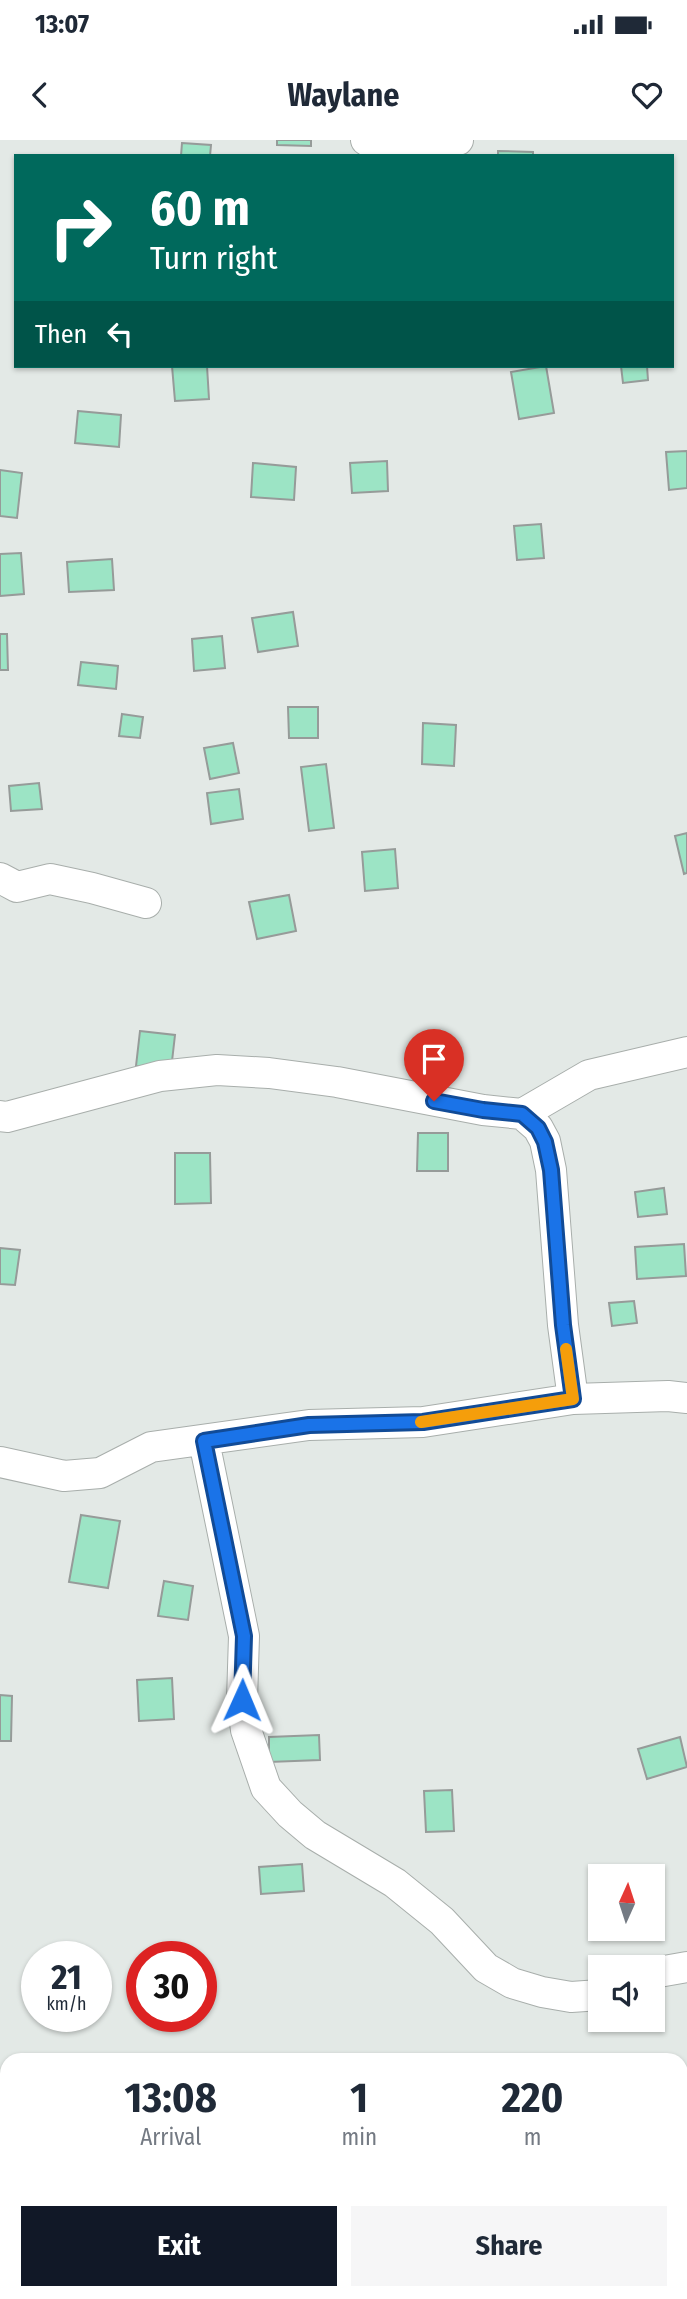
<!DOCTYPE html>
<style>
body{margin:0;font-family:"Fira Sans Condensed",sans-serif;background:#f6f6f7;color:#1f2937;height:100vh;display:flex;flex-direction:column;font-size:26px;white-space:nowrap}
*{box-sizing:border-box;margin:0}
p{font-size:23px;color:#747a83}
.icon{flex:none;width:38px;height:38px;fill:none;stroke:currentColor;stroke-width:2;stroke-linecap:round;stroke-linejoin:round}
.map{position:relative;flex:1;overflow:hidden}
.details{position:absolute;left:0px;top:1913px;width:688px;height:247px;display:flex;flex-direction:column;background:#fff;border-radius:21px 21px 0 0;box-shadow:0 2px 5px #0004}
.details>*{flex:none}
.top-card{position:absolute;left:14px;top:14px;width:660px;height:214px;border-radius:0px;box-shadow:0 2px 5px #0004;background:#00695c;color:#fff;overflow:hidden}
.needle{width:46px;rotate:3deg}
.controls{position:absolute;left:588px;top:1724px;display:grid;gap:14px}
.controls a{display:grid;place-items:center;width:77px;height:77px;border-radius:0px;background:#fff;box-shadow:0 2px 5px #0004;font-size:35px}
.speed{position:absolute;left:21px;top:1801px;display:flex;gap:14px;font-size:35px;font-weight:700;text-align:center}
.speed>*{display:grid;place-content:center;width:91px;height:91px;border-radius:50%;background:#fff;box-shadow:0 2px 5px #0004;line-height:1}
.speed small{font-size:18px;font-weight:400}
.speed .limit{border:10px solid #d22;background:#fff;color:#111}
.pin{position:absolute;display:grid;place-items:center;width:60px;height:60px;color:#fff;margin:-72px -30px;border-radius:50% 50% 50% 0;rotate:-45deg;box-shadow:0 0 7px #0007}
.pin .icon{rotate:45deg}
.me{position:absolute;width:77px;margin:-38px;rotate:1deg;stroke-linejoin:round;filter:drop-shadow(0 0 5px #0008)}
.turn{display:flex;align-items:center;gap:24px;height:147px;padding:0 21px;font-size:32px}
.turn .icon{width:91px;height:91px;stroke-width:2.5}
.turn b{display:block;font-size:49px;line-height:60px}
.then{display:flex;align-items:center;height:66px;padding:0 21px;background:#0003;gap:14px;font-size:26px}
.eta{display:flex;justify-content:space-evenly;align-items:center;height:119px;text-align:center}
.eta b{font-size:42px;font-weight:700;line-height:49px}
.button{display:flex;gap:14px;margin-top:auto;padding:14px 21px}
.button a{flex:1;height:80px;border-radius:0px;background:#111827;color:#fff;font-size:28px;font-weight:700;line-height:80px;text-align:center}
.button a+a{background:#f6f6f7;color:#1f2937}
.status{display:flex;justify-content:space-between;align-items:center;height:49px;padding:0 35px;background:#fff;direction:ltr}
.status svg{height:19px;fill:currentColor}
header{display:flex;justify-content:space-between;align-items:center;height:91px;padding:0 21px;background:#fff;font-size:32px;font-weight:700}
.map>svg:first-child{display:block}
</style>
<div class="status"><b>13:07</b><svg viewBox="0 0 49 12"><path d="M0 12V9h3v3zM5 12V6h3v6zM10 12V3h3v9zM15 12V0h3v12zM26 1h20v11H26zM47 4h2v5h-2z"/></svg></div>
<header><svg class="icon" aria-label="back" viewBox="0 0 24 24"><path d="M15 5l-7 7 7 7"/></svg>Waylane<svg class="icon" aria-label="heart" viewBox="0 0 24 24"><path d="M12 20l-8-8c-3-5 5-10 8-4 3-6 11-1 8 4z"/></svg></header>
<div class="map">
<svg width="687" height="2159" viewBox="0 0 687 2159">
<rect width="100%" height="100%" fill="#e3e9e6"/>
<path fill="#9ce4c5" stroke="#969b99" stroke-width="2" d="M 277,0 L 311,0 L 311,6 L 277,5 Z
M 182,3 L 211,5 L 210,16 L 181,16 Z
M 498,11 L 533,12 L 533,16 L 498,16 Z
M 172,226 L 207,226 L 209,259 L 175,261 Z
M 546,226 L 554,273 L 519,279 L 511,232 Z
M 621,226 L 647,226 L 648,240 L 623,243 Z
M 78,271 L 121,275 L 119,307 L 75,303 Z
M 687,311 L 687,348 L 669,350 L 666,312 Z
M 387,321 L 388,351 L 352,353 L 350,323 Z
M 253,323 L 296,327 L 294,360 L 251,357 Z
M 0,330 L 22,333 L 17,378 L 0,376 Z
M 541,384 L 544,418 L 517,420 L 514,386 Z
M 21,413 L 24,454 L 0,456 L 0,414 Z
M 112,419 L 114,450 L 69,452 L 67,422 Z
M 293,472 L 298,506 L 258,512 L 252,478 Z
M 0,494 L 7,494 L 8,530 L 0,530 Z
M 222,496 L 225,528 L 194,531 L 192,499 Z
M 81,522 L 118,526 L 116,549 L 78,545 Z
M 288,567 L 318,567 L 318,598 L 289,598 Z
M 122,574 L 143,577 L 140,598 L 119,596 Z
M 423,583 L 456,585 L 454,626 L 422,624 Z
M 233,603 L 239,633 L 210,639 L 204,608 Z
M 326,624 L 334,688 L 309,691 L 301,627 Z
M 39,643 L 42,669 L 11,671 L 9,646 Z
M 239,649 L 243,679 L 211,684 L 207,653 Z
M 687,693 L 687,733 L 684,734 L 675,696 Z
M 395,709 L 398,748 L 365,751 L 362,712 Z
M 289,755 L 296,791 L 257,799 L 249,762 Z
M 140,891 L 175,895 L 171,930 L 136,926 Z
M 436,904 L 440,947 L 415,950 L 411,906 Z
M 418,993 L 448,993 L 448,1031 L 417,1031 Z
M 175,1013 L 210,1013 L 211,1063 L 175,1064 Z
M 664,1048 L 667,1074 L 638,1077 L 635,1052 Z
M 684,1104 L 686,1136 L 637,1139 L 635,1107 Z
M 0,1108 L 20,1110 L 15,1145 L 0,1144 Z
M 634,1161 L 637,1183 L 612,1186 L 609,1163 Z
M 81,1375 L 120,1381 L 108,1448 L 69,1442 Z
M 164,1441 L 193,1446 L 188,1480 L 158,1476 Z
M 172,1538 L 174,1579 L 139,1581 L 137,1540 Z
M 0,1555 L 12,1556 L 11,1601 L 0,1601 Z
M 319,1595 L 320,1620 L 269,1622 L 269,1597 Z
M 680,1597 L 687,1627 L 647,1639 L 638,1609 Z
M 452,1650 L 454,1691 L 426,1692 L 424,1651 Z
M 302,1724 L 304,1751 L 261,1754 L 259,1727 Z
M 687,2125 L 687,2159 L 668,2159 L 667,2152 L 681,2152 L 681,2126 Z
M 104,2152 L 127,2152 L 127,2159 L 104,2159 Z"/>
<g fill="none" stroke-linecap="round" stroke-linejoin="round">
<g stroke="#a8aeab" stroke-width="32">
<path id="minor" d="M 366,0 L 378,8 L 458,0
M 0,738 L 17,747 L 50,739 L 92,748 L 146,763
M 522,974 L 589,935 L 687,912
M 0,976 L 7,977 L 160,936 L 217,930 L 269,933 L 337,942 L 483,970 L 522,974 L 538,988 L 545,1001 L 551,1030 L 563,1185 L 573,1259
M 204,1301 L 244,1496 L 242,1560 L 246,1590 L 266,1648 L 290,1674 L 315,1695 L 395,1743 L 442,1781 L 486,1828 L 512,1843 L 542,1852 L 571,1857 L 600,1855
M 0,1322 L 64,1336 L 100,1333 L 151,1307 L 309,1285 L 423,1282 L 573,1259 L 668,1256 L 687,1258
M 653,1833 L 687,1827"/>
</g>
<use href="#minor" stroke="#fff" stroke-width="30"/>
</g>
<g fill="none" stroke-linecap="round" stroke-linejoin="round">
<g stroke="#114b97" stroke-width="18">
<path id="route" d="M 242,1560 L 244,1496 L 204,1301 L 309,1285 L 423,1282 L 573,1259 L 563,1185 L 551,1030 L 545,1002 L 538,988 L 522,974 L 483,970 L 434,961"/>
</g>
<use href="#route" stroke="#1a73e8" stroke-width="12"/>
<path stroke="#f59e0b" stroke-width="12" d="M 421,1282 L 573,1259 L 566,1209"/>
</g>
</svg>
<div class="controls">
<a><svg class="needle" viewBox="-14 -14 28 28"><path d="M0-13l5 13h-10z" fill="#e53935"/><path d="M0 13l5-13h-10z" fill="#747a83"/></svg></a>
<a><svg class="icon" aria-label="sound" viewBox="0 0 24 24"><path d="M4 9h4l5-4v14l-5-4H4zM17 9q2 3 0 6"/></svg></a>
</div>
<div class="speed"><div>21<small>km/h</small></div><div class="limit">30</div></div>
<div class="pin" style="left:434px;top:961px;background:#d93025"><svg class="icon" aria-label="arrive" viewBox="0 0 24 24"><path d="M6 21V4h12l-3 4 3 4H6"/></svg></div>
<svg class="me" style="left:242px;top:1560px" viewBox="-20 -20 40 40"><path d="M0-17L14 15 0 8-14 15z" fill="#1a73e8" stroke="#fff" stroke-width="4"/></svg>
<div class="top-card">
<div class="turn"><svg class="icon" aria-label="right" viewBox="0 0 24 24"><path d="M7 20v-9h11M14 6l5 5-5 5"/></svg><div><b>60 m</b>Turn right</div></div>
<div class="then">Then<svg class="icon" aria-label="left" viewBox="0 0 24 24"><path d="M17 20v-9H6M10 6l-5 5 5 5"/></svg></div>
</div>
<section class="details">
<div class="eta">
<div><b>13:08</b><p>Arrival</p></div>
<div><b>1</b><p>min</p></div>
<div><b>220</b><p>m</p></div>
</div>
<div class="button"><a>Exit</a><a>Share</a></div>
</section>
</div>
